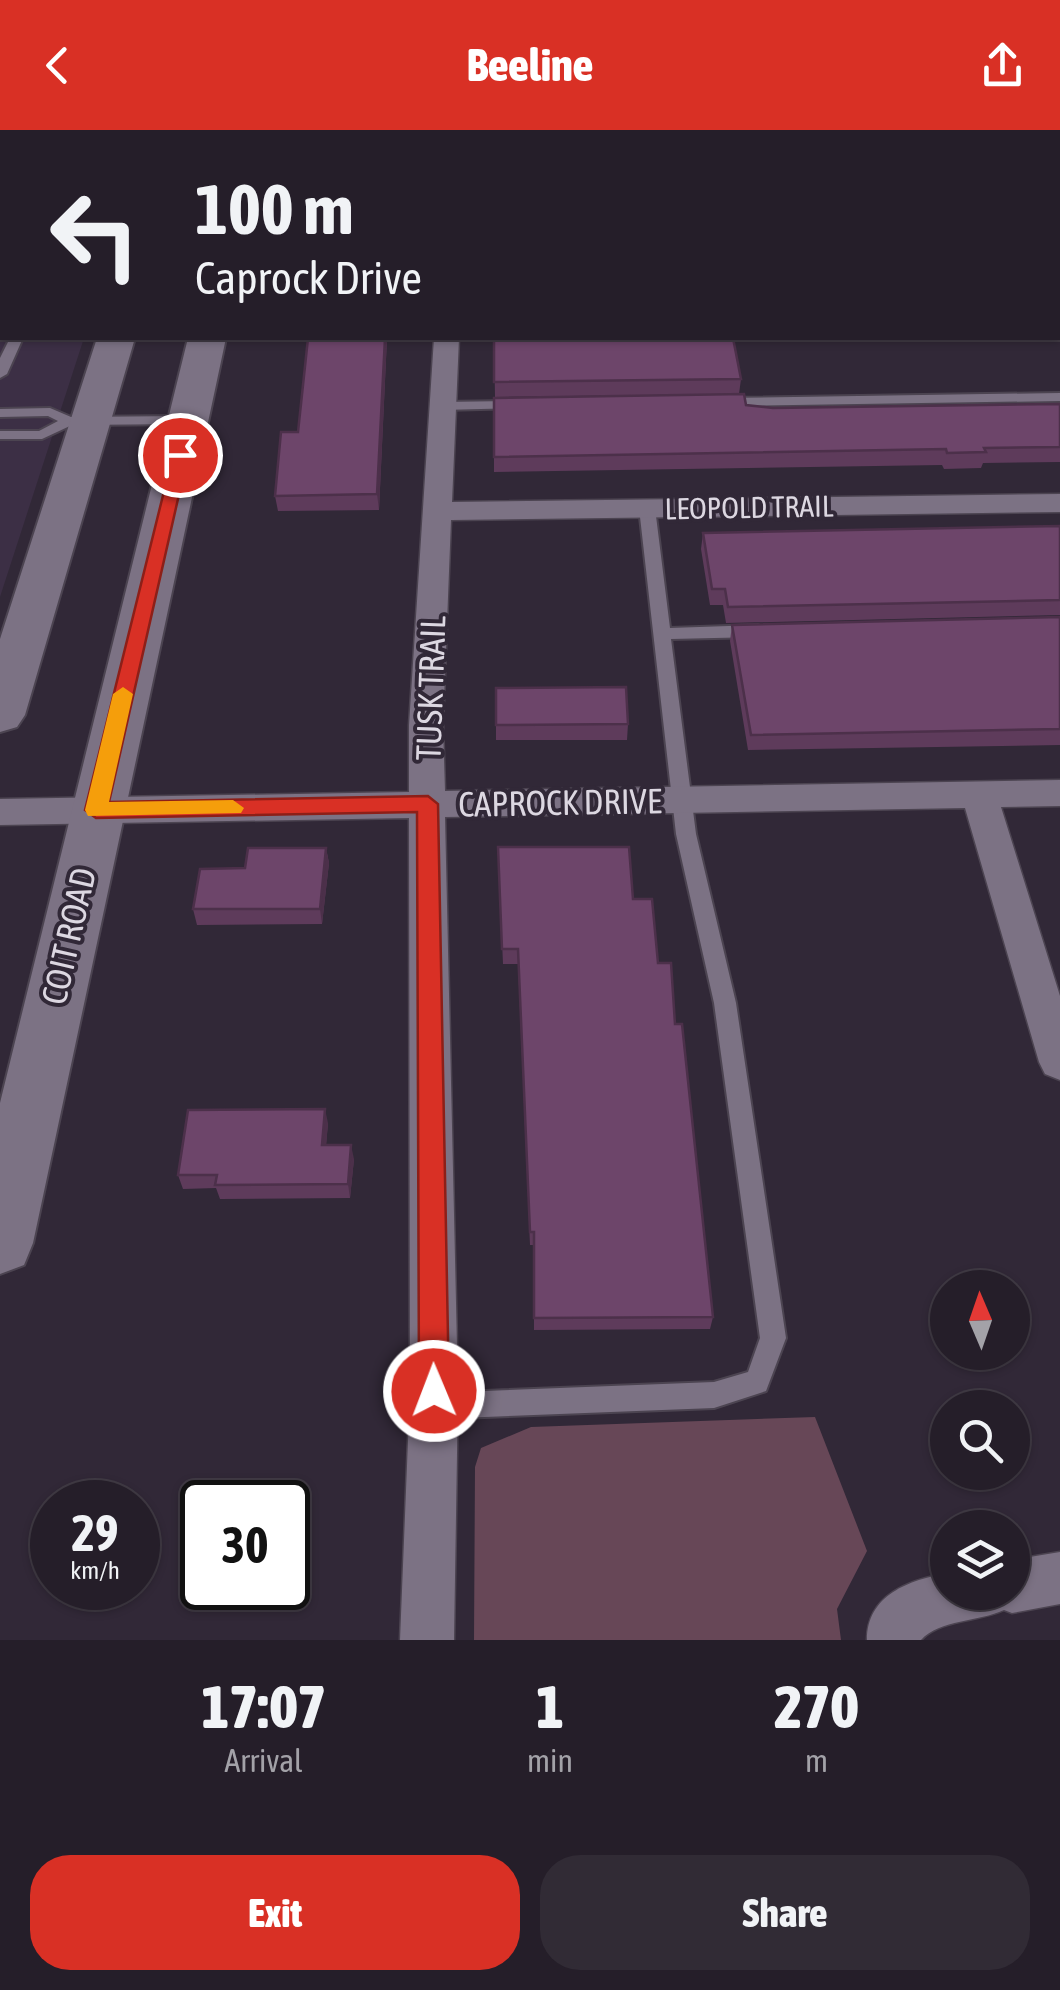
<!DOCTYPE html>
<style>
body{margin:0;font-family:"Asap Condensed",sans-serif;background:#312b35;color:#f1f3f6;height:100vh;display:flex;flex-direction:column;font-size:38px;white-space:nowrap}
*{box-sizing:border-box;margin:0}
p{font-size:32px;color:#a3a2a8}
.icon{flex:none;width:55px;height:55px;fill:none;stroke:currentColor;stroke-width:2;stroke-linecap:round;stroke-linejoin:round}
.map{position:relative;height:1510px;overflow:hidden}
.side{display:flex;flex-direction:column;background:#251e29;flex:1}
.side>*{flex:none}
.hud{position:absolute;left:0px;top:0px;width:1060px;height:210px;box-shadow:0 2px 8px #0004,0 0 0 2px #423c46;background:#251e29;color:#f1f3f6;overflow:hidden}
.needle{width:65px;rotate:358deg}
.controls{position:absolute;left:930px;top:1140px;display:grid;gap:20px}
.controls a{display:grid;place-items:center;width:100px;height:100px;border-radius:50%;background:#251e29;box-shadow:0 2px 8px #0004,0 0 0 2px #423c46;font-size:50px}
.speed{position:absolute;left:30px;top:1350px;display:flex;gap:20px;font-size:50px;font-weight:700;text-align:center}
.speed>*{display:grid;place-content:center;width:130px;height:130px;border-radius:50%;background:#251e29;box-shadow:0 2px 8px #0004,0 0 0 2px #423c46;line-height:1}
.speed small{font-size:25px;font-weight:400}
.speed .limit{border:5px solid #111;border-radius:15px;background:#fff;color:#111}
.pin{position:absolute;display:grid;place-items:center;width:85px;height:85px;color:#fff;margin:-42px;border:5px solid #fff;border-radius:50%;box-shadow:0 2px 10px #0007}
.me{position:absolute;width:110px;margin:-55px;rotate:359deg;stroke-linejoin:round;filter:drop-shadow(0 0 8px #0008)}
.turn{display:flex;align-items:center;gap:35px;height:210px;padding:0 30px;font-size:45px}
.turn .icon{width:130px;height:130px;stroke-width:2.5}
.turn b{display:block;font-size:70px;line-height:85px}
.eta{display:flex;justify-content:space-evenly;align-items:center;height:170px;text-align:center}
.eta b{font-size:60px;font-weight:800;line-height:70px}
.primary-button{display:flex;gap:20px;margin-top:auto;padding:20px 30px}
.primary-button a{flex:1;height:115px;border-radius:40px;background:#d93025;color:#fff;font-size:40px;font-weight:800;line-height:115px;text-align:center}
.primary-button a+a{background:#312b35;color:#f1f3f6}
header{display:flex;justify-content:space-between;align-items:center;height:130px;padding:0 30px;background:#d93025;color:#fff;font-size:45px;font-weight:800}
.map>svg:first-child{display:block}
</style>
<header><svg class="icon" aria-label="back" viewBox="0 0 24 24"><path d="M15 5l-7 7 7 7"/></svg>Beeline<svg class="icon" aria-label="share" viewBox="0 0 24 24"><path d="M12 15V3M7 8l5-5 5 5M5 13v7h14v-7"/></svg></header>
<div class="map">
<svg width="1060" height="1510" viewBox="0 0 1060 1510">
<rect width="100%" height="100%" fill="#312837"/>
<path fill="#3c2f45" d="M 0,0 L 151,0 L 2,2 L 2,208 L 84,208 L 0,467 Z"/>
<path fill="#674757" d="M 815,1287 L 867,1421 L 837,1479 L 841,1510 L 474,1510 L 475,1337 L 481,1318 L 531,1297 Z"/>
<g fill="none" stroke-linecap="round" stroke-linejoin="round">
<g stroke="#4c4451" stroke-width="4">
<path id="service" d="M 0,80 L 2,80 L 2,88 L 0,88 Z
M 0,98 L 2,98 L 2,106 L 0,106 Z
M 1058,101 L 1060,101 L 1060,109 L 1058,109 Z
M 1,120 L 2,120 L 2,128 L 0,128 Z
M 0,148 L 2,148 L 2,156 L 0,156 Z
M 0,164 L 2,164 L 2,172 L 0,172 Z
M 0,195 L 2,195 L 2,203 L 0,203 Z
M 10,208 L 23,208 L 7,244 L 0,248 L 0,228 Z
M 1060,263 L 1060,271 L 722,276 L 715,272 L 722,268 Z
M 518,271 L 525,275 L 523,278 L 442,280 L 435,276 L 442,272 Z
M 50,278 L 71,287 L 188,286 L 195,290 L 188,294 L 72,295 L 42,309 L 0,309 L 0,301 L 39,301 L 58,291 L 48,286 L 0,287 L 0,279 Z
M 647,373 L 655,378 L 670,498 L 758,495 L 767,501 L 758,507 L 671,509 L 696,704 L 736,873 L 786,1208 L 766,1261 L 714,1278 L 434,1289 L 425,1285 L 421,1276 L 425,1267 L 434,1263 L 714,1252 L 748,1242 L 760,1208 L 714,873 L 676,704 L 639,378 Z"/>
</g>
<g stroke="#4c4451" stroke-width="3">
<path id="minor" d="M 1058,175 L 1060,175 L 1060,189 L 1058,189 Z
M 434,208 L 459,208 L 452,372 L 1060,364 L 1060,382 L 451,390 L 443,595 L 445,661 L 1060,650 L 1060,676 L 1001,677 L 1060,866 L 1060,950 L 1045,944 L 1039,932 L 965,678 L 445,687 L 458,1261 L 454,1510 L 400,1510 L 410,1261 L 409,688 L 0,695 L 0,669 L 409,662 L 409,595 Z
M 1060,1422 L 1060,1474 L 1012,1483 L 1004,1480 C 979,1492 940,1489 921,1510 L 867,1510 C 867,1465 909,1450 948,1443 L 948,1462 L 1012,1462 L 1012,1430 Z"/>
</g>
<g stroke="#4c4451" stroke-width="4">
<path id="secondary" d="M 241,0 L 271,0 L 271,2 L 241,2 Z
M 97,208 L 135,208 L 25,585 L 17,597 L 0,602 L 0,509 Z
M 188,208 L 226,208 L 33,1113 L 24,1135 L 0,1144 L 0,973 Z"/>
</g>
<use href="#service" fill="#7c7284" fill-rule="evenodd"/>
<use href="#minor" fill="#7c7284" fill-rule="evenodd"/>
<use href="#secondary" fill="#7c7284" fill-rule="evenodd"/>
</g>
<path fill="#5e3b5b" d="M 340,0 L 467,0 L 467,2 L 342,2 Z
M 515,0 L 1060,0 L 1060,25 L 1058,24 L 1058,25 L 1060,25 L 1060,89 L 1058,89 L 1058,2 L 515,2 Z
M 387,208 L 379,380 L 278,381 L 275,366 L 298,302 Z
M 494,208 L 741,249 L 739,264 L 495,267 Z
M 1060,274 L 1060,332 L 983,333 L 981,338 L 944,339 L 942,335 L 494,342 L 494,327 L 746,275 L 773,278 Z
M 1060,396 L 1060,485 L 726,493 L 723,475 L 710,475 L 701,419 L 703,403 Z
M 1060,487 L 1060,615 L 748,620 L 730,511 L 732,495 Z
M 496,558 L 628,594 L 627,610 L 496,610 Z
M 498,717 L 633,769 L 658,833 L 675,894 L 713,1187 L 710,1199 L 534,1200 L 534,1115 L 530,1115 L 518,834 L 503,834 Z
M 326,718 L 329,733 L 322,794 L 197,795 L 193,779 L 245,738 Z
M 328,993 L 326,1015 L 354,1029 L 350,1068 L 220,1069 L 216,1058 L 183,1059 L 178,1045 Z"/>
<path fill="#4c304a" d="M 434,0 L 467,0 L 467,2 L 425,2 Z
M 385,208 L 387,208 L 379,380 L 377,364 Z
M 326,718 L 329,733 L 322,794 L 320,779 Z
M 325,979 L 328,993 L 325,1029 L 322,1015 Z
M 351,1015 L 354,1029 L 350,1068 L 348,1054 Z"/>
<path fill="#6d456a" stroke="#4c304a" stroke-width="2.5" d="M 356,0 L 434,0 L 425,2 L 360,2 Z
M 516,0 L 1060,0 L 1060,17 L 1058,25 L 1060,25 L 1060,75 L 1058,75 L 1058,2 L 864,2 L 863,1 L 546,2 Z
M 308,208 L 385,208 L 377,364 L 275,366 L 281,302 L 298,302 Z
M 494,208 L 733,208 L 741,249 L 494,252 Z
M 744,264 L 746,275 L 773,278 L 1060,274 L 1060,317 L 984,318 L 986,322 L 947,323 L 946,319 L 494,327 L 494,268 Z
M 1060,396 L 1060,470 L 728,477 L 725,459 L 712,459 L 703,403 Z
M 1060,487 L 1060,599 L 751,605 L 732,495 Z
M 626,557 L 628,594 L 496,595 L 496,558 Z
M 498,717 L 629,717 L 633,769 L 652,769 L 658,833 L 671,833 L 675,894 L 682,894 L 713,1187 L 534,1188 L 534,1102 L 530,1102 L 518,819 L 502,819 Z
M 248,718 L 326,718 L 320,779 L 193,779 L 200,739 L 245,738 Z
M 325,979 L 322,1015 L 351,1015 L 348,1054 L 215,1055 L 217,1045 L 178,1045 L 188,980 Z"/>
<path fill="#d93025" stroke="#8d1f18" stroke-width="2.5" d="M 174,321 L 188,325 L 109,672 L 428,666 L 438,674 L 449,1261 L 445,1271 L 434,1275 L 424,1271 L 419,1261 L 417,682 L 96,688 L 85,680 Z"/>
<path fill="#f59e0b" d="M 123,557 L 133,564 L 109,672 L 233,670 L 244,678 L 241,683 L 88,686 L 85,680 L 113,564 Z"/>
<g text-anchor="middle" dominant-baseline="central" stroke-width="8" stroke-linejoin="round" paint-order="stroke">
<g font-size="30" fill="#dcd7e1" stroke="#312837">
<text transform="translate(749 377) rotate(-1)">LEOPOLD TRAIL</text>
</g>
<g font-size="35" fill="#dcd7e1" stroke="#312837">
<text transform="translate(430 558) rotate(-88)">TUSK TRAIL</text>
<text transform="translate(560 672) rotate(-1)">CAPROCK DRIVE</text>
<text transform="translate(68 806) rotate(-77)">COIT ROAD</text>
</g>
</g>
</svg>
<div class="controls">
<a><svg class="needle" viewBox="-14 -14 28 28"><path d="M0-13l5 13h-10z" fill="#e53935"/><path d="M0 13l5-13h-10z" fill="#a3a2a8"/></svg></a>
<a><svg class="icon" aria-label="search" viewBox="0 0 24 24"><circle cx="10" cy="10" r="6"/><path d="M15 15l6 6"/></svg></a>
<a><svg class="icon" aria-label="layers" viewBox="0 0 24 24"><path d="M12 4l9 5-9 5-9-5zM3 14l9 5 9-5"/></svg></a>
</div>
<div class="speed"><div>29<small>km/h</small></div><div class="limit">30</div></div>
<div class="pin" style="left:180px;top:325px;background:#d93025"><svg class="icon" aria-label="arrive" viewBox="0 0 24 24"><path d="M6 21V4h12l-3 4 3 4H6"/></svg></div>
<svg class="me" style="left:434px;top:1261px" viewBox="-20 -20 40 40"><circle r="17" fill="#d93025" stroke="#fff" stroke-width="3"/><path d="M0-11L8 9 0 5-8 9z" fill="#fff"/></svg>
<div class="hud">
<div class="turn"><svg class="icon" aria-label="left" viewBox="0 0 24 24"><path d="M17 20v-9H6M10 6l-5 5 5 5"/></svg><div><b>100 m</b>Caprock Drive</div></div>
</div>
</div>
<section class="side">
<div class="eta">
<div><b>17:07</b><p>Arrival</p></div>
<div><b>1</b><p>min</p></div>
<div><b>270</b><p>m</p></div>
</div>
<div class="primary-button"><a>Exit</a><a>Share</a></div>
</section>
